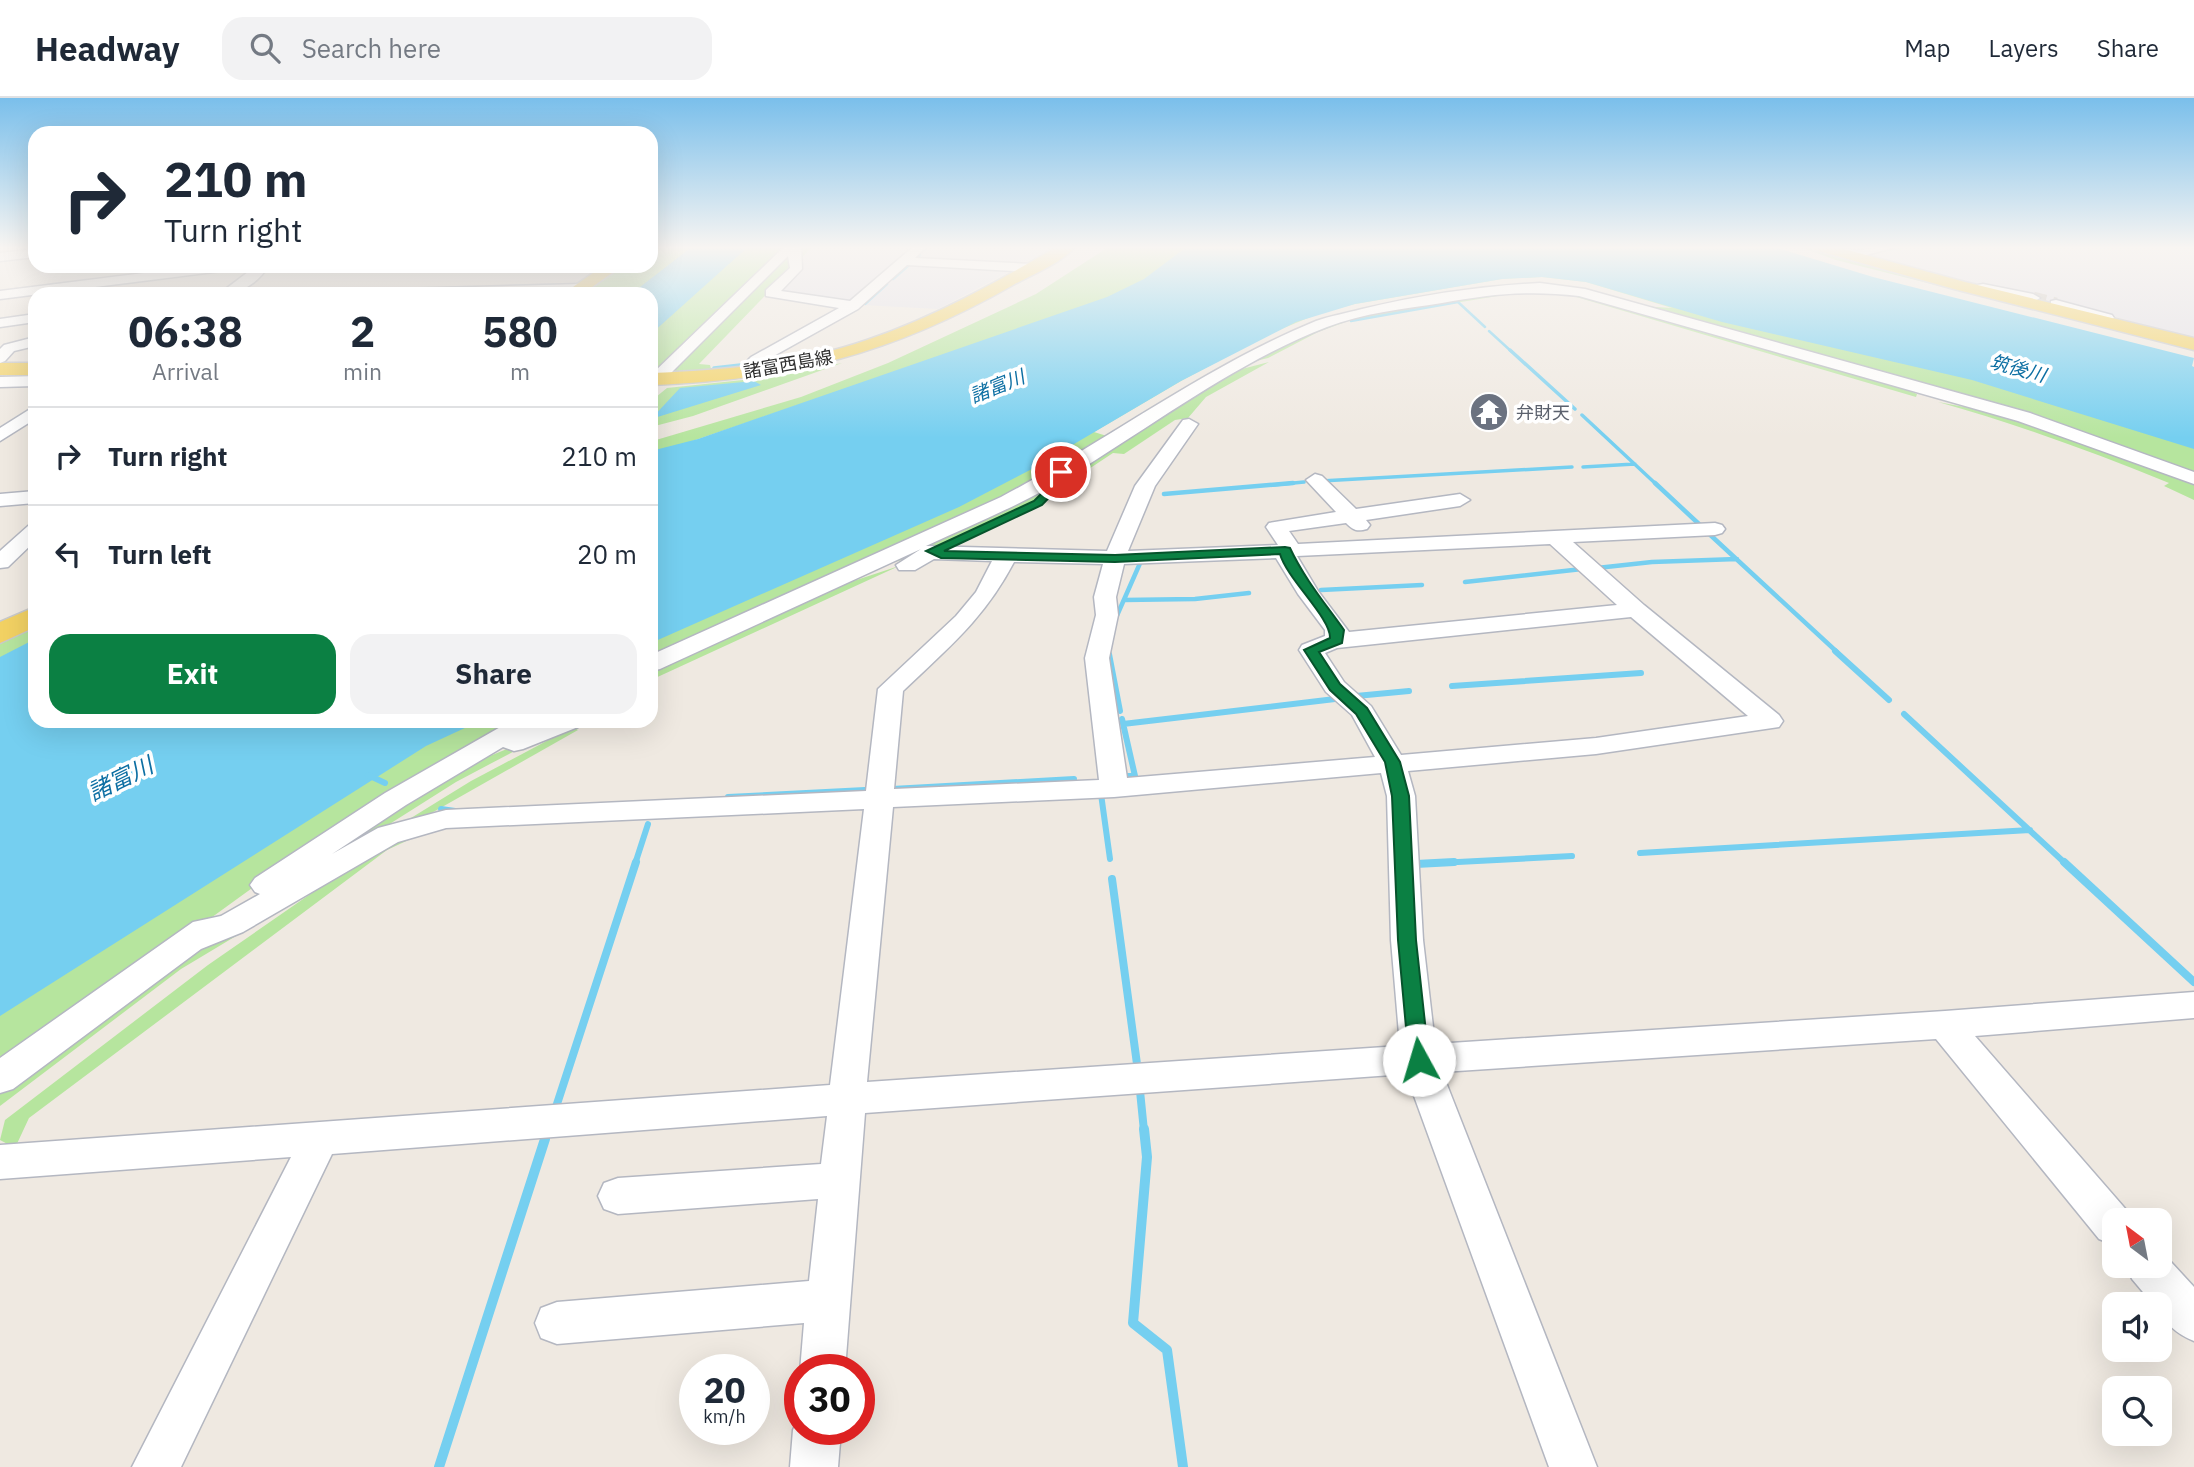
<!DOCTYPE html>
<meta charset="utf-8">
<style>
body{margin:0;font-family:"IBM Plex Sans","Noto Sans JP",sans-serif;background:#f2f2f3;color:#1f2937;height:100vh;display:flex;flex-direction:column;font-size:26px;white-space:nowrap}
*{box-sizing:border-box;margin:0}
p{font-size:23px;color:#747a83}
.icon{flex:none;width:38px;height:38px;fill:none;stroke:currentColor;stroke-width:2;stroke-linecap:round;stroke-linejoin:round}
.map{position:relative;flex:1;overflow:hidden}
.sheet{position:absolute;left:28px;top:189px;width:630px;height:441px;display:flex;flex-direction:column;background:#fff;border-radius:21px;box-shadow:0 7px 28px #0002}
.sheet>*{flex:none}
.hud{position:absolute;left:28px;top:28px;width:630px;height:147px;border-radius:21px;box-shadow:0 7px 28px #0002;background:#fff;color:#1f2937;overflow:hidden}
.needle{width:46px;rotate:328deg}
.tools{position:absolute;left:2102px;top:1110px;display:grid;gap:14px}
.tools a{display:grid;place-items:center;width:70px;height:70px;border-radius:14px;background:#fff;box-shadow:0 7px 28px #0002;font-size:35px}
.speed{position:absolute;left:679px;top:1256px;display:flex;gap:14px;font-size:35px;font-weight:700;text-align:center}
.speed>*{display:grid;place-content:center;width:91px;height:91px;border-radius:50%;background:#fff;box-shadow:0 7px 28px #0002;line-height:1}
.speed small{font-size:18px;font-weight:400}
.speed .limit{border:10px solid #d22;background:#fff;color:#111}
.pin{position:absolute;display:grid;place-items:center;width:60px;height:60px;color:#fff;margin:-30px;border:4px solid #fff;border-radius:50%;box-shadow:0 2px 7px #0007}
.me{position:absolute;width:77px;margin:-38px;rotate:354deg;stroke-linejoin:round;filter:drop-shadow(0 0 5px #0008)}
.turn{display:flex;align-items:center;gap:24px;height:147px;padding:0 21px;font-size:32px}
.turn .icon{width:91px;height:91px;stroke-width:2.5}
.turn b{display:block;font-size:49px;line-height:60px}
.eta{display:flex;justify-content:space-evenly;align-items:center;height:119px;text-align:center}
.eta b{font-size:42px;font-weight:700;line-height:49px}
.primary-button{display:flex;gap:14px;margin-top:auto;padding:14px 21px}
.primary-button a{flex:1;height:80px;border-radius:21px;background:#0b8043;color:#fff;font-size:28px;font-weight:700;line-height:80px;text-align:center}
.primary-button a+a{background:#f2f2f3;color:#1f2937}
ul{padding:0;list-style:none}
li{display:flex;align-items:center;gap:21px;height:98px;padding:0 21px;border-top:2px solid #e0e1e3}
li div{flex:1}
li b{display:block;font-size:26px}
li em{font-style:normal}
header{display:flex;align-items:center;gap:42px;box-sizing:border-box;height:98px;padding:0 35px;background:#fff;border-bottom:2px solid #e0e1e3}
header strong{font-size:33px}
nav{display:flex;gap:38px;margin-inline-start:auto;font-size:24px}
.search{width:490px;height:63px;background:#f2f2f3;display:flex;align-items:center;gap:18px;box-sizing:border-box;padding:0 24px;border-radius:21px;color:#747a83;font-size:26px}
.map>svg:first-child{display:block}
</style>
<header>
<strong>Headway</strong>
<div class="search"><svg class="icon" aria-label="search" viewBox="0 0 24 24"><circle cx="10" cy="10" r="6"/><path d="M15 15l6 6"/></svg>Search here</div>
<nav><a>Map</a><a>Layers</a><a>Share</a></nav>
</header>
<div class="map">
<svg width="2194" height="1369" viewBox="0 0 2194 1369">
<rect width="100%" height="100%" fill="#efe9e1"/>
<path fill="#e3e1e8" d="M 813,148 L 912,148 L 853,202 L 840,204 L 777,196 L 798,164 Z
M 930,148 L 1055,148 L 1030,162 L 1011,166 L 917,160 Z
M 1907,148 L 2194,148 L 2194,240 L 2074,208 L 1976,187 L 1861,156 Z
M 915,166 L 1000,170 L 1007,175 L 938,211 L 862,207 L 907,167 Z"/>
<path fill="#b6e59e" d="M 651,148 L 704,148 L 641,196 L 578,196 L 622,168 L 651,168 Z
M 741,148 L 813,148 L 699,266 L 710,267 L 711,271 L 779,264 L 742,270 L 669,275 L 673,270 L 651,270 L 651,228 Z
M 1110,148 L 1194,148 L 1189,154 L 1114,200 L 651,357 L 651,346 L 657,344 L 656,342 L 801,299 L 888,265 L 1036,196 Z
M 1797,148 L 1811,148 L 1872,167 L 2194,251 L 2194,252 L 1836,162 Z
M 1534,177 L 1598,184 L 1964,279 L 2194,348 L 2194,378 L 1786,247 L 1641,208 L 1672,210 L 1586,184 L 1542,179 L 1502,181 L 1355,206 L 1320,215 L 1267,237 L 1181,283 L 1094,334 L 1110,339 L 1006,401 L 651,562 L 651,534 L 1308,213 L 1493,180 Z
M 1558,191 L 1878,280 L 1917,296 L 1916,299 L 1566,196 L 1548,193 L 1516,195 L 1351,222 L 1318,234 L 1268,260 L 1244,266 L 1343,220 L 1501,192 Z
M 1269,264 L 1206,299 L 1188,320 L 1175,322 L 1124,356 L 1113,355 L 1048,398 L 1069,374 L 1238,272 Z
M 842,265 L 693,318 L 651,329 L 651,303 L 667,290 L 772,279 Z
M 1938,304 L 2023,320 L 2194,383 L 2194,402 L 2164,388 L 2169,385 C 2093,354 2017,326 1938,304 Z
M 1058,379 L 1031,406 L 916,457 L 841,482 Z
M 899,468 L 651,582 L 651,572 L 817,495 Z
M 35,528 L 35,553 L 0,572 L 0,546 Z
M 465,623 L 523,623 L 292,761 L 0,973 L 0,893 Z
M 573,629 L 578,632 L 428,717 L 398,728 L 471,683 Z
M 556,631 L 456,684 L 339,758 L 235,818 L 453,673 Z
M 432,731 L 387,752 L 29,1020 L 15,1050 L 0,1042 L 5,1022 L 208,867 L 384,745 Z
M 246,832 L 181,871 L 0,1008 L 0,992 L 182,857 Z"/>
<path fill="#75cff0" d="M 693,148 L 749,148 L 651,236 L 651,196 L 631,196 Z
M 1188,148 L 1771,148 L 1873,179 L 2194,260 L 2192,268 L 2194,269 L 2194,351 L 1972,282 L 1722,224 L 1586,184 L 1542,179 L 1502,181 L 1355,206 L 1296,224 L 1181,283 L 1030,372 L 959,409 L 651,545 L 651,353 L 698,341 L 1107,199 L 1144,181 Z
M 754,283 L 761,287 L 651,321 L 680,290 Z
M 35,541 L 35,623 L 480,623 L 426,648 L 0,918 L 0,559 Z"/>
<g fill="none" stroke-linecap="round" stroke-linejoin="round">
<path stroke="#75cff0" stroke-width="2.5" d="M 924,152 L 929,148
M 1875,154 L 1910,148
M 916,160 L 920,157
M 893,181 L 908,168
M 865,206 L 887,186
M 1351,223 L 1458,204 L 1485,229
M 1489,233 L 1512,254"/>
<path stroke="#75cff0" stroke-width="3.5" d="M 1510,252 L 1575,311
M 714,270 L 758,265 L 763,262
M 1582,317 L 1657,387
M 1583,369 L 1635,366
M 1321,383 L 1572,369
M 1273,387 L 1304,384"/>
<path stroke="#75cff0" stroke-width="4.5" d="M 1655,385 L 1700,427
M 1164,396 L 1293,385
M 1706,433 L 1837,554
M 1597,470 L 1652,464 L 1737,461
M 1465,484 L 1582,471
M 1321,492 L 1422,487
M 1124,502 L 1195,501 L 1249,495
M 1115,522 L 1141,463"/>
<path stroke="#75cff0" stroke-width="6" d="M 1835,553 L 1889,602
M 1109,556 L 1120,613
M 1452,588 L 1641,575
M 1356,598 L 1409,593
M 1904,616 L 2066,766
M 1122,621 L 1135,678 L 1124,678
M 1123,626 L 1335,601
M 368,677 L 385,685
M 892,691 L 1074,681
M 1101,696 L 1110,761
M 728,699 L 865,692
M 441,711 L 455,713
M 1640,755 L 2030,732
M 635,766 L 648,726
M 1419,766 L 1572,758"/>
<path stroke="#75cff0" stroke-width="8" d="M 2064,764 L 2194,884
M 1416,766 L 1454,764
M 1112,781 L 1137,966
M 1140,993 L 1144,1033
M 556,1009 L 636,764"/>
<path stroke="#75cff0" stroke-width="10" d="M 1144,1031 L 1147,1059 L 1133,1225 L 1167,1252 L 1183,1369
M 439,1369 L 545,1041"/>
<path stroke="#c8c4bd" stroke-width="13" stroke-dasharray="13 7" stroke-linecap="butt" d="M 2033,200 L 2056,206"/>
<g stroke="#b4b7c1" stroke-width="3">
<path id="minor" d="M 785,148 L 801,148 L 802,171 L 781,193 L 850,203 L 914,148 L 927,148 L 915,160 L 1032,166 L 1038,170 L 1032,174 L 907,167 L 858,211 L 761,265 L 751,265 L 748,262 L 751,259 L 839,210 L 766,198 L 766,192 L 790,170 L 788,158 L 662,284 L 651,285 L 651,277 Z
M 1818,148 C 1830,148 1841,151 1853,152 C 1864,153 1886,148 1900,148 L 1855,160 Z
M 35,151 L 35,159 L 0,163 L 0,155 Z
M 200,168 L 236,168 L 230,172 L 0,201 L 0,193 Z
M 256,168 L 268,168 C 258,186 239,196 219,196 Z
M 1540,185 L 1585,191 L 2030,315 L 2194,374 L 2194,386 L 2018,323 L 1579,198 C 1530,192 1490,196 1442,205 C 1404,211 1363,215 1327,229 C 1238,263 1152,328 1070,378 C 1024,405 974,426 926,448 L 1107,453 L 1135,388 L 1183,322 L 1189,321 L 1198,326 L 1155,388 L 1128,453 L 1278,447 L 1266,429 L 1269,425 L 1336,414 L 1306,382 L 1315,376 L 1322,378 L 1356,411 L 1460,396 L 1470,402 L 1460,408 L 1366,422 L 1370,427 L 1367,431 C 1357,434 1353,432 1346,425 L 1289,433 L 1298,446 L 1715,425 L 1722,427 L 1725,431 L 1722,435 L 1715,437 L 1573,444 L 1644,507 L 1779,617 L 1783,623 L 1779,629 L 1596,656 L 1408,673 L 1415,698 L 1423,842 L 1435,946 L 1945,913 L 2194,894 L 2194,920 L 1975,938 L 2129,1115 L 2132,1122 L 2114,1122 L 2114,1147 L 2099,1141 L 1936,941 L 1442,974 L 1597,1369 L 1549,1369 L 1406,976 L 865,1015 L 845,1272 L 800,1273 L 804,1225 L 557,1246 L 541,1240 L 535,1225 L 541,1210 L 557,1204 L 809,1183 L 818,1101 L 618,1116 L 604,1111 L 598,1098 L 604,1085 L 618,1080 L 821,1066 L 827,1018 L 332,1056 L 181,1369 L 132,1369 L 291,1059 L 0,1081 L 0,1047 L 830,987 L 864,711 L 446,730 L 398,744 L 243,834 L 201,851 L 13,991 L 0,995 L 0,960 L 193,824 L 221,818 L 260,796 L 255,794 L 250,787 L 255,780 L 385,695 L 511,623 L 582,623 L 578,629 L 523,651 L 514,653 L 503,649 L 406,707 L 332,756 L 378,730 L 446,712 L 866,693 L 878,591 L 956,518 L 976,494 L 992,463 L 934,461 L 915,472 L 899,472 L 896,467 L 921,451 L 660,571 L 651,573 L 651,557 L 1001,399 C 1107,343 1204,269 1316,223 C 1330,218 1347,215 1362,211 C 1420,197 1481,188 1540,185 ZM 1550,446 L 1617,507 L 1349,534 L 1318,493 L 1297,458 ZM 1276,460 L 1298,496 L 1325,532 L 1325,538 L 1302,547 L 1299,552 L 1326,594 L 1352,617 L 1375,659 L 1127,680 L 1109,560 L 1118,517 L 1116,499 L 1124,466 ZM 1014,464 L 1103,466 L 1094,499 L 1096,517 L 1085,560 L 1099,682 L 894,691 L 903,593 C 949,549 984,521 1014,464 ZM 1631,519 L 1748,618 L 1596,640 L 1401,657 L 1371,608 L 1344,584 L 1325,555 L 1337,550 ZM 1381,675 L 1387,698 L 1391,842 L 1400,948 L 867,984 L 893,709 L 1114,699 Z
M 580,186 L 587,190 L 585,193 L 507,196 L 356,196 L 363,192 Z
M 1983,186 L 2033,196 L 2040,200 L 2033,204 L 1978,193 L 1978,187 Z
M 2056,202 L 2112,217 L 2114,220 L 2107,224 L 2051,209 L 2051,203 Z
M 35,216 L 35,224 L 0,229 L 0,221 Z
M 35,239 L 35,248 L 14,253 L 5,263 L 0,265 L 0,251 L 4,247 Z
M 35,278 L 35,288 L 0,289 L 0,279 Z
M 35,308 L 35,321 L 0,343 L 0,330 Z
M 35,393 L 35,405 L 0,408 L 0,396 Z
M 35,426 L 35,443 L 8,469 L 0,470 L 0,453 L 28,428 Z
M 2160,1152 L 2194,1189 L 2194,1243 C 2179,1237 2160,1224 2160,1206 L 2153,1206 L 2132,1181 L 2126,1167 L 2160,1167 Z
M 800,1317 L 800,1332 L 841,1332 L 838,1369 L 790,1369 L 793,1332 Z"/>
</g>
<g stroke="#c9c9c9" stroke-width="3">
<path id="major" d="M 1058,148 L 1076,148 C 1062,165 1033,176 1013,187 C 890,257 792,281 651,287 L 651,275 C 724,272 798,266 867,242 C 935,219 997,184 1058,148 Z
M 1810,148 L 1833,148 L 1965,184 L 2194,240 L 2194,252 L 1954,191 L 1812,151 Z
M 603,168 L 622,168 L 582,196 L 563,196 Z
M 0,265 L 35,265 L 35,277 L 0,277 Z
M 35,509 L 35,529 L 0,545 L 0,524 Z"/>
</g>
<use href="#minor" fill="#fff" fill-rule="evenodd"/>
<use href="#major" fill="#f2d163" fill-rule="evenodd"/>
</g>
<linearGradient id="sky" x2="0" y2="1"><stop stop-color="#7abfeb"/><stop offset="0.44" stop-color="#f8f5f2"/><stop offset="1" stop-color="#f8f5f2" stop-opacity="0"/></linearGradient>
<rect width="2194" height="340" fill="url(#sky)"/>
<path fill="#0b8043" stroke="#07532c" stroke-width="2" d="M 1057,372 L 1065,372 L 1069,379 L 1042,407 L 944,453 L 1115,457 L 1285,449 L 1290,450 C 1304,480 1324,504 1344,532 L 1342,545 L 1319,554 L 1340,586 L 1367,610 L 1400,664 L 1409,698 L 1416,842 L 1429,962 L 1426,968 L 1419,970 L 1412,968 L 1409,962 L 1398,842 L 1392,698 L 1385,664 L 1356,616 L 1330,592 L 1304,552 L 1330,540 C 1331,520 1287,481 1280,456 L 1115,464 L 941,460 L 926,453 L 1034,403 L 1058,379 Z"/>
<defs>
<g id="temple-disc" transform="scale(2.0125)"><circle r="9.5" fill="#6b7280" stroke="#fff"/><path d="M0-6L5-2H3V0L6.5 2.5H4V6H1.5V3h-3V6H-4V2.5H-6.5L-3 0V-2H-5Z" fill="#fff"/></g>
</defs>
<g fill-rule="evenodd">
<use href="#temple-disc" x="1489" y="314"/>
</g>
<g text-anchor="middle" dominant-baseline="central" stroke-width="7" stroke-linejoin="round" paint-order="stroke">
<g font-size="18" fill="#2e2e2e" stroke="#fff">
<text transform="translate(788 266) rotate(-10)">諸富西島線</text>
</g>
<g font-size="18" fill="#5b616d" stroke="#fff" text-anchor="start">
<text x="1516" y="314">弁財天</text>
</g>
<g font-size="19" font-style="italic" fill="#0d6fa3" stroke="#fff">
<text transform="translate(2018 270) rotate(15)">筑後川</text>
<text transform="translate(997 288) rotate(-22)">諸富川</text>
</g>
<g font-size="23" font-style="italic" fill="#0d6fa3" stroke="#fff">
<text transform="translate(120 680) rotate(-26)">諸富川</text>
</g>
</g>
</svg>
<div class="tools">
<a><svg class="needle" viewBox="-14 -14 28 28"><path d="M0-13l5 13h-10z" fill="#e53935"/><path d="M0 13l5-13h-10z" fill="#747a83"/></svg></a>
<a><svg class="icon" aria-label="sound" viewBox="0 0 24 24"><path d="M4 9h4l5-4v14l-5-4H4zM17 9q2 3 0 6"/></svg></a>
<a><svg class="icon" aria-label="search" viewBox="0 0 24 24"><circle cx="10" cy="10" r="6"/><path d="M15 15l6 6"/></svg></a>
</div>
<div class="speed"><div>20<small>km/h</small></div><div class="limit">30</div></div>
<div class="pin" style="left:1061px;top:374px;background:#d93025"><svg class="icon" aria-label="arrive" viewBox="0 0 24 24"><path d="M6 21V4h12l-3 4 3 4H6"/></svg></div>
<svg class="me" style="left:1419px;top:962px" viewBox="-20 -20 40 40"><circle r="19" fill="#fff"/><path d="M0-13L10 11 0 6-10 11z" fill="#0b8043"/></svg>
<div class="hud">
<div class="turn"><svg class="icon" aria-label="right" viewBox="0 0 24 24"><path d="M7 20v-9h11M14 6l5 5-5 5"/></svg><div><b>210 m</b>Turn right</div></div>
</div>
<section class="sheet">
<div class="eta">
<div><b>06:38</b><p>Arrival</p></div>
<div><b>2</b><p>min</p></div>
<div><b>580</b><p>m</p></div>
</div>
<ul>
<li><svg class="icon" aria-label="right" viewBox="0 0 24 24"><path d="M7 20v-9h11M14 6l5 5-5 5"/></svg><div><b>Turn right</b></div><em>210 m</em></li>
<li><svg class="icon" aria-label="left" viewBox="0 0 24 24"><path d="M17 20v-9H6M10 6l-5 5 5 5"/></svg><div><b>Turn left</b></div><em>20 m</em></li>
</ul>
<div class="primary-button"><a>Exit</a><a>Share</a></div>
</section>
</div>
